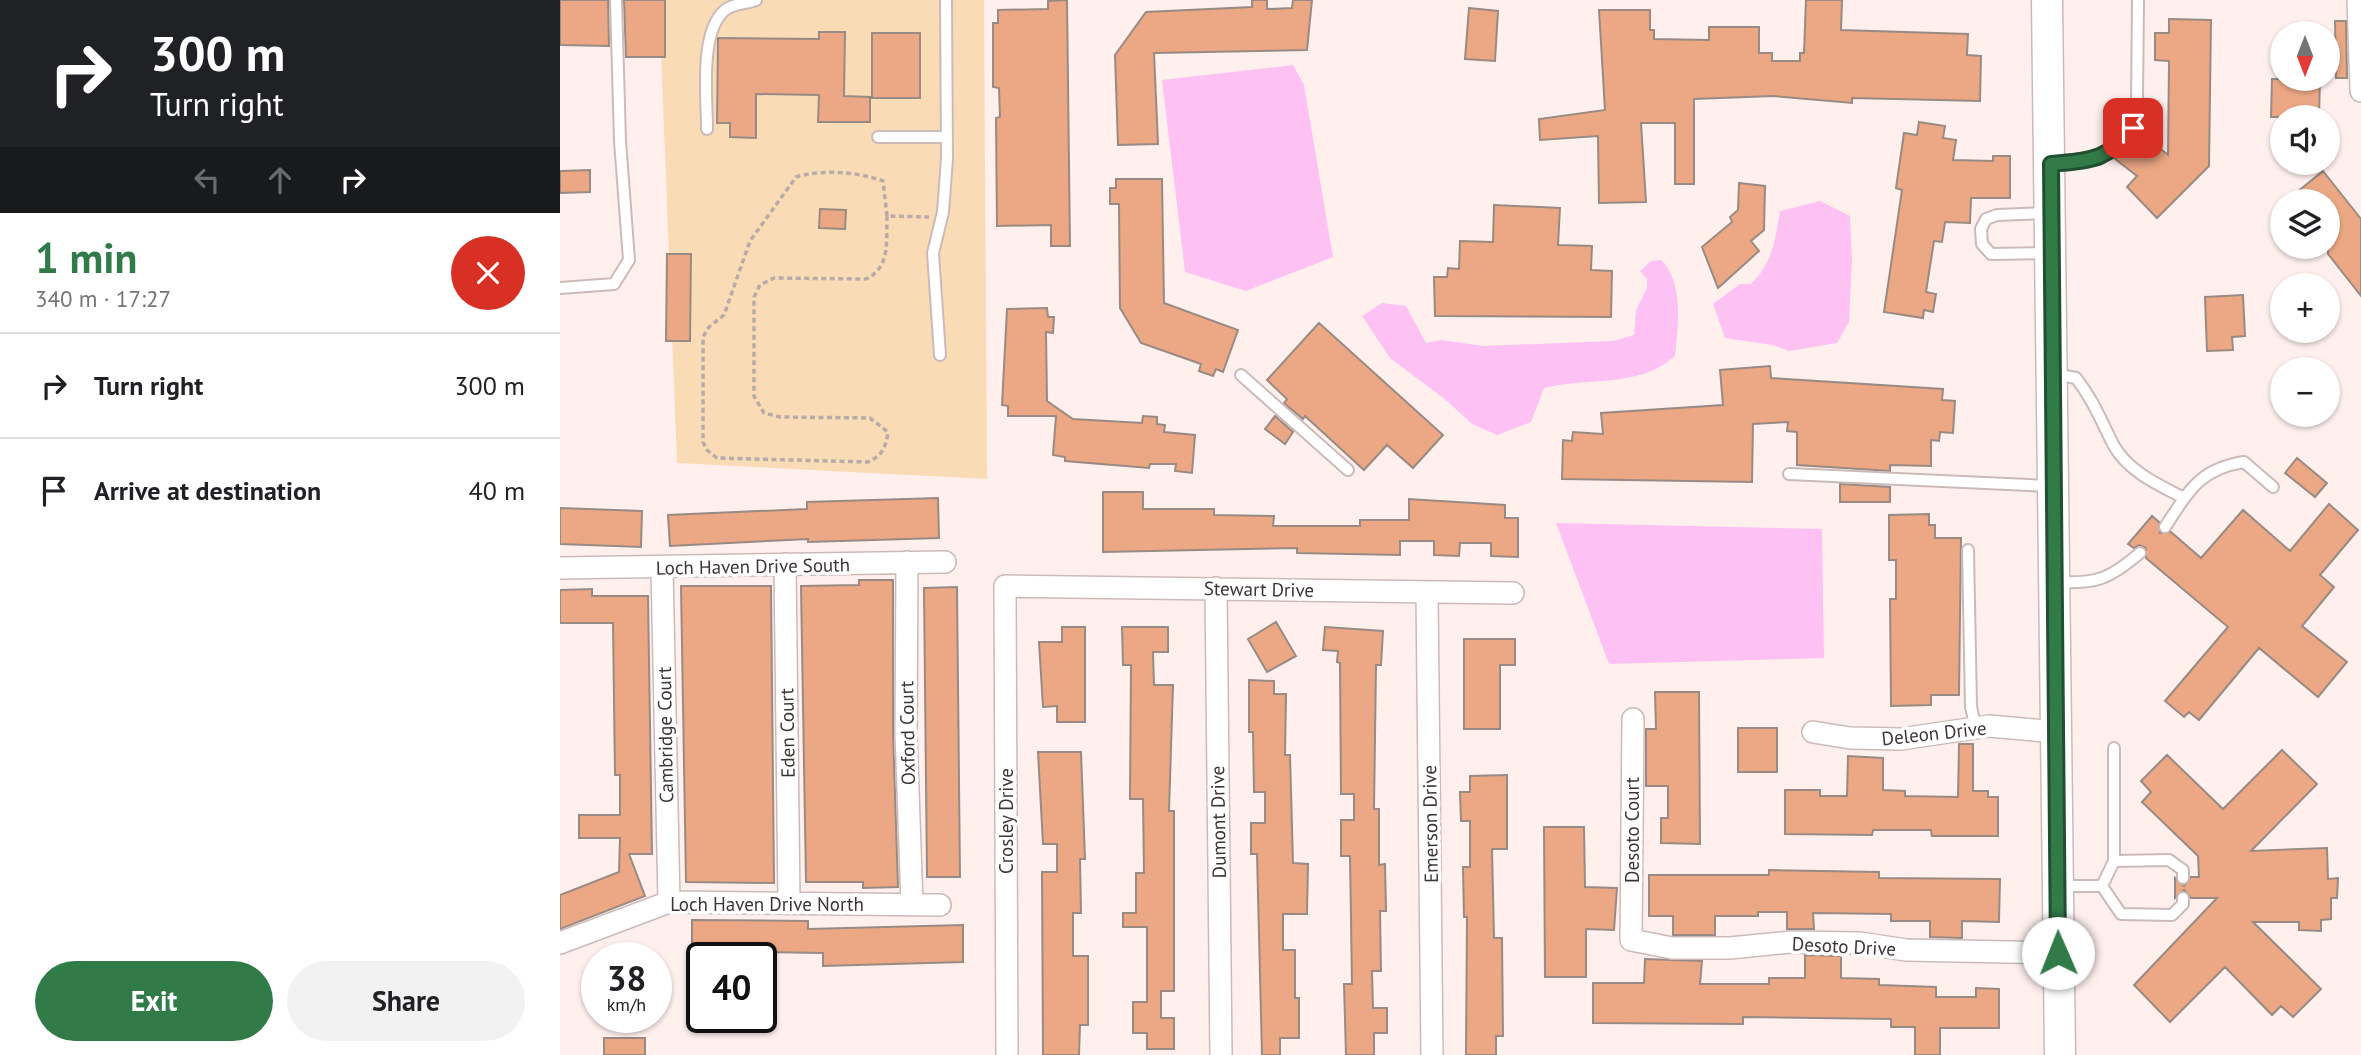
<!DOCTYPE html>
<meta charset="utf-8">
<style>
body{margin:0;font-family:"PT Sans",sans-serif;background:#f2f2f2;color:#202124;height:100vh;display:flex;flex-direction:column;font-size:26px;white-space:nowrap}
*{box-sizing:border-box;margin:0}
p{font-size:23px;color:#757577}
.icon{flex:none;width:38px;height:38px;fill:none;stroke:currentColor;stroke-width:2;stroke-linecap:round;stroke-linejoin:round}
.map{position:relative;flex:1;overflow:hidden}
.side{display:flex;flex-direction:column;background:#fff;width:560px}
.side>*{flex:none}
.banner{background:#202124;color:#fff;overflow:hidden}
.needle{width:46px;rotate:180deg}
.fabs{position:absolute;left:1710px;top:21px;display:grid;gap:14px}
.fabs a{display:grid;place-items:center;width:70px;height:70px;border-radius:50%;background:#fff;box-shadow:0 2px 5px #0004;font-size:35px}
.speed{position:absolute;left:21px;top:942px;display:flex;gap:14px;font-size:35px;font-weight:700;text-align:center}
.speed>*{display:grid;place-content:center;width:91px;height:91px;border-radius:50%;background:#fff;box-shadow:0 2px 5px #0004;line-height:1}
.speed small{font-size:18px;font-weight:400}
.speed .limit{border:4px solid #111;border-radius:10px;background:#fff;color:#111}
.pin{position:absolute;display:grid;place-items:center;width:60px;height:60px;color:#fff;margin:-30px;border-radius:14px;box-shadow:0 4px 10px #0006}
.me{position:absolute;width:77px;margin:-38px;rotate:359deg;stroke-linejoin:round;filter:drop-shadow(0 0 5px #0008)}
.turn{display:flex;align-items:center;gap:24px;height:147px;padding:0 35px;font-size:32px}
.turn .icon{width:91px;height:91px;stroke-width:2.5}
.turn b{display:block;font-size:49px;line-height:60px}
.lanes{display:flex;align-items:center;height:66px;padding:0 35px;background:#0003;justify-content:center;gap:35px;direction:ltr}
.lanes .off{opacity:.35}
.round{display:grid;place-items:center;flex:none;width:74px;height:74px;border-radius:37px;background:#f2f2f2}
.summary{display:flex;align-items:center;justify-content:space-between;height:119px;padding:0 35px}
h1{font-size:42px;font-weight:700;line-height:52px;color:#317b49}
.action{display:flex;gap:14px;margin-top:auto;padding:14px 35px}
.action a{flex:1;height:80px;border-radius:42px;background:#317b49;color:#fff;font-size:28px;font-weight:700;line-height:80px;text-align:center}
.action a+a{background:#f2f2f2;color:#202124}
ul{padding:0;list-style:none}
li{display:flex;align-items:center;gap:21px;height:105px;padding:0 35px;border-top:2px solid #e0e0e0}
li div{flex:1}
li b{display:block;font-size:26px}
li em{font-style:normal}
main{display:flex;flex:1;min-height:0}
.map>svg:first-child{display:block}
</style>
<main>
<section class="side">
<div class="banner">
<div class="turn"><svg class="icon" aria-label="right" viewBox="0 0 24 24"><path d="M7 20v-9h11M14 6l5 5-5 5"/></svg><div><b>300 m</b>Turn right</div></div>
<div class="lanes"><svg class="icon off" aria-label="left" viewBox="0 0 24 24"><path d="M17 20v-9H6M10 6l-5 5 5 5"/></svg><svg class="icon off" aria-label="ahead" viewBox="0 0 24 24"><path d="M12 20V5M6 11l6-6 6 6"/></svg><svg class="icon" aria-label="right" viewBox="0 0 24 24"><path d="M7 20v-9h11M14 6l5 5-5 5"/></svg></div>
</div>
<div class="summary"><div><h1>1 min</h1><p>340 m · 17:27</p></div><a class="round" style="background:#d93025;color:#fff"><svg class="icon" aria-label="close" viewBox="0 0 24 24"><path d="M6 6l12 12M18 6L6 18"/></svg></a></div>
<ul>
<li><svg class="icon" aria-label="right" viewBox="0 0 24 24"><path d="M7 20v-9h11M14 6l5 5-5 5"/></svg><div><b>Turn right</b></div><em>300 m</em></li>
<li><svg class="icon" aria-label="arrive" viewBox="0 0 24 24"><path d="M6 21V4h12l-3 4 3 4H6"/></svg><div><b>Arrive at destination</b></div><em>40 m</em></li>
</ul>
<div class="action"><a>Exit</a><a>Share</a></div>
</section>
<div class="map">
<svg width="1801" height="1055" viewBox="0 0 1801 1055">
<rect width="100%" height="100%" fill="#fff0ee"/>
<path fill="#f9dcb6" d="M 99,0 L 424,0 L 427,479 L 117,463 Z"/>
<path fill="#fdc1f4" d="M 733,65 L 744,85 L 773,257 L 686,291 L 625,272 L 602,80 Z
M 1260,201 L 1290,216 L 1292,259 L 1289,322 L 1277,343 L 1229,351 L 1213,345 L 1165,338 L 1153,304 L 1180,284 L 1191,284 C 1213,262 1215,240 1220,211 Z
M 1102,260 C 1124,285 1118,325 1115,356 C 1080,388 1028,377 984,388 L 971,422 L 937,435 L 912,424 L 886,400 L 830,358 L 802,316 L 822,303 L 846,306 L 866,343 L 881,340 L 923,346 L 1053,341 L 1074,335 L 1076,310 L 1087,288 L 1087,279 L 1080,271 L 1091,261 Z
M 996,523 L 1262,529 L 1264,658 L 1049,664 Z"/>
<path fill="#eca885" stroke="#998a83" stroke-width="2" d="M 0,0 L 48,0 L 49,46 L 0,45 Z
M 64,0 L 105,0 L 105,57 L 66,57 Z
M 507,0 L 510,246 L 491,246 L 491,225 L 437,226 L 436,118 L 440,117 L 439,88 L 433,87 L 433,23 L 438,23 L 438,10 L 488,9 L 488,1 Z
M 692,0 L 707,0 L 707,9 L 732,8 L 733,0 L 752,0 L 747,50 L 594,53 L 598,144 L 558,145 L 555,55 L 586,12 L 692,7 Z
M 1246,0 L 1282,0 L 1281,30 L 1408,34 L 1407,55 L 1421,56 L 1420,101 L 1292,98 L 1292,103 L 1213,96 L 1134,99 L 1134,184 L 1115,184 L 1115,123 L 1081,123 L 1086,202 L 1039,203 L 1038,136 L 980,140 L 979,119 L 1045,110 L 1039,10 L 1090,10 L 1090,30 L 1094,30 L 1094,39 L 1149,40 L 1149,27 L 1199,27 L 1199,53 L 1212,53 L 1212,61 L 1240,61 L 1240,53 L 1244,53 Z
M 909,8 L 938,11 L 935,61 L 905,59 Z
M 1609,19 L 1651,20 L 1649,166 L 1597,218 L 1567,187 L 1577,176 L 1555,159 L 1580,132 L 1608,155 L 1609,61 L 1595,60 L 1595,33 L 1609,33 Z
M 1775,21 L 1786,21 L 1787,78 L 1776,78 Z
M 259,32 L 285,32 L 284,96 L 310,97 L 310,122 L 258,122 L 259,95 L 196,94 L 196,138 L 170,137 L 170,123 L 157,123 L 158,38 L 259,39 Z
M 312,33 L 360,33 L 360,98 L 312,98 Z
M 1712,79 L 1760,79 L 1759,117 L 1711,117 Z
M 1359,122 L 1385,126 L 1383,138 L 1396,140 L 1393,160 L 1433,161 L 1433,156 L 1450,156 L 1450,198 L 1411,198 L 1410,223 L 1385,222 L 1382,242 L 1374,241 L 1366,292 L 1376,294 L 1373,312 L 1364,310 L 1363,318 L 1324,312 L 1342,190 L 1336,188 L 1344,133 L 1357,135 Z
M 30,170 L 30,192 L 0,193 L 0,171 Z
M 1763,171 L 1801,219 L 1801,296 L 1768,254 L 1768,201 L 1726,201 Z
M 556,179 L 602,179 L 604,303 L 678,330 L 663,372 L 656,369 L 653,376 L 639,371 L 641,364 L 581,343 L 560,308 L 559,204 L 550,204 L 550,188 L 556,188 Z
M 1179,183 L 1205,186 L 1204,230 L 1191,241 L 1199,251 L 1158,288 L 1142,247 L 1172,222 L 1170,217 L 1178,210 Z
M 934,205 L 1000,208 L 998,245 L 1032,246 L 1031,270 L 1052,271 L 1051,317 L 875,316 L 874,277 L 887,277 L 888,268 L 899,269 L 900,241 L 933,242 Z
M 260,209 L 286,210 L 285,229 L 259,228 Z
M 107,254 L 131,254 L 130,341 L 106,341 Z
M 1683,295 L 1685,336 L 1672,337 L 1673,350 L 1647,351 L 1645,297 Z
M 487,308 L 488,317 L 494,317 L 493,333 L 486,332 L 487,401 L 513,419 L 582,423 L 583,416 L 597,417 L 597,424 L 605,425 L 604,432 L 635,435 L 632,473 L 615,471 L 616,464 L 590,464 L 589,468 L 505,461 L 505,457 L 493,455 L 496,416 L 448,416 L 448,406 L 442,405 L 447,309 Z
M 759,323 L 883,435 L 853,468 L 827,445 L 804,470 L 745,416 L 743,419 L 724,403 L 727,399 L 707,380 Z
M 1210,366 L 1211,378 L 1383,389 L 1382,400 L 1395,401 L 1393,433 L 1380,432 L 1379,441 L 1371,440 L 1371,466 L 1330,465 L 1330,471 L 1237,465 L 1237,432 L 1227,431 L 1228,422 L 1193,424 L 1192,482 L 1002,479 L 1003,440 L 1012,441 L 1013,432 L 1043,434 L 1041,413 L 1163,405 L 1160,370 Z
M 715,416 L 733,432 L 725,444 L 705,429 Z
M 1737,458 L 1767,483 L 1755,497 L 1725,473 Z
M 1280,484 L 1330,487 L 1330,502 L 1280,502 Z
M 543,492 L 583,492 L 583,509 L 654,509 L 654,515 L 714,516 L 713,526 L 800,526 L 800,520 L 849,520 L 849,499 L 945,505 L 945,518 L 958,518 L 958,557 L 931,556 L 931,543 L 900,543 L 899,556 L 874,555 L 874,541 L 840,541 L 840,555 L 737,553 L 737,548 L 543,552 Z
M 378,498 L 379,538 L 248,542 L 248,539 L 110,546 L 108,515 L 247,509 L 247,502 Z
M 1769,504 L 1798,530 L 1760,575 L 1774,587 L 1742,626 L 1787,662 L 1758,697 L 1699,648 L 1639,720 L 1629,712 L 1624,717 L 1605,701 L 1668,627 L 1586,558 L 1586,548 L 1579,545 L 1574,548 L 1568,544 L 1592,516 L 1599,522 L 1600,533 L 1611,532 L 1641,558 L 1683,510 L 1730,551 Z
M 0,508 L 82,511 L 81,547 L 0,544 Z
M 1369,514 L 1369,525 L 1375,525 L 1375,538 L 1401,538 L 1399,695 L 1371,695 L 1371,705 L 1331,706 L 1330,599 L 1336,599 L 1336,560 L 1329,560 L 1329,515 Z
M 299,580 L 333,580 L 333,733 L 338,887 L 303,888 L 303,882 L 246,882 L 241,586 L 299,585 Z
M 121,586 L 211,586 L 214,883 L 126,882 Z
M 397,587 L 400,877 L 367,877 L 364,588 Z
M 32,589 L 32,596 L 88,596 L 92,854 L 69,854 L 85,896 L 0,929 L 0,895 L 59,872 L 60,838 L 19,838 L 19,815 L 60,815 L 60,775 L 55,775 L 53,623 L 0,623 L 0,590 Z
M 716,622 L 736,656 L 707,672 L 688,639 Z
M 502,627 L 525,627 L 525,722 L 497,722 L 497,706 L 483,707 L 479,642 L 502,642 Z
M 562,627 L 608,627 L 608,652 L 593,652 L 594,685 L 613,685 L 609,811 L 614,811 L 614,991 L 601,991 L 601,1018 L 614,1018 L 614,1049 L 587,1049 L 587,1033 L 573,1033 L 573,1002 L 587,1002 L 587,927 L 563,927 L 563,913 L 576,913 L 576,873 L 584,873 L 583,799 L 570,799 L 571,665 L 563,665 Z
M 765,627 L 823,631 L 821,665 L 816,665 L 814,809 L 819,809 L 819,865 L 825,864 L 826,911 L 820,911 L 821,971 L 812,971 L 813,1008 L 827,1008 L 827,1033 L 814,1033 L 814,1055 L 786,1055 L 784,984 L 792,984 L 790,856 L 781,856 L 781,820 L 794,820 L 794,794 L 781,794 L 780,663 L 777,662 L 778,651 L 763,650 Z
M 904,639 L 955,639 L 955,665 L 940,665 L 940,729 L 904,729 Z
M 689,680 L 714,681 L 714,694 L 726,694 L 725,755 L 730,755 L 733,863 L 748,864 L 747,914 L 723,914 L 723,950 L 735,950 L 735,998 L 739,998 L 739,1038 L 720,1038 L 720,1055 L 702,1055 L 697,854 L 691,854 L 691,823 L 705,823 L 705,792 L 694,792 L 693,732 L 689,732 Z
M 1095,692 L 1139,692 L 1140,844 L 1101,843 L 1101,818 L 1108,818 L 1108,786 L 1086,786 L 1086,729 L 1096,729 Z
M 1178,728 L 1217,728 L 1217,772 L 1178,772 Z
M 1399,744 L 1413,744 L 1413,791 L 1428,791 L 1428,797 L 1438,797 L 1438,836 L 1372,836 L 1371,830 L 1313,830 L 1312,835 L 1225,834 L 1225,790 L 1260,790 L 1260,796 L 1287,796 L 1288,756 L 1323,758 L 1323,790 L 1345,791 L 1345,796 L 1398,797 Z
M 1722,750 L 1757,784 L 1691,851 L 1767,848 L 1768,879 L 1778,878 L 1777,898 L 1771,898 L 1771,919 L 1761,920 L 1761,931 L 1739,930 L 1739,922 L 1693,922 L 1761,989 L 1733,1017 L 1721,1006 L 1712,1015 L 1665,967 L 1610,1022 L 1574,985 L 1657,898 L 1631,898 L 1624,890 L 1615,898 L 1615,878 L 1624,886 L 1631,877 L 1639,877 L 1638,856 L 1582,802 L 1591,792 L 1581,781 L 1607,755 L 1663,809 Z
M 478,752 L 521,752 L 525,859 L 520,859 L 521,913 L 513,913 L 513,956 L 528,956 L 528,1025 L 520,1025 L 519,1055 L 483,1055 L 482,872 L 497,872 L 497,844 L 483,844 Z
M 947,775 L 947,849 L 932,849 L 934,938 L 942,938 L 943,1036 L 936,1036 L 936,1055 L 906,1055 L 907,917 L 904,917 L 903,867 L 910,867 L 910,821 L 901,821 L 900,792 L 910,792 L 910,776 Z
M 984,827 L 1024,827 L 1025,887 L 1057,888 L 1054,930 L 1026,929 L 1026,977 L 985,977 Z
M 1209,870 L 1319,872 L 1319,878 L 1440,879 L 1439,922 L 1402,921 L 1402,938 L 1370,937 L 1370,921 L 1331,921 L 1331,914 L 1253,913 L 1254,929 L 1227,929 L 1227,912 L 1198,912 L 1198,916 L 1155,916 L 1155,935 L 1113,935 L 1113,916 L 1089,916 L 1089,875 L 1209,875 Z
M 132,920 L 248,921 L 248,929 L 403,925 L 403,962 L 263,966 L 263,953 L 132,951 Z
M 1245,955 L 1281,956 L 1281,978 L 1319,979 L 1319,985 L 1376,987 L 1376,997 L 1416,997 L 1416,988 L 1439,989 L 1439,1028 L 1380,1028 L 1380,1055 L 1355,1055 L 1355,1027 L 1331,1027 L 1331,1019 L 1183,1017 L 1183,1024 L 1033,1023 L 1033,983 L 1084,983 L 1085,959 L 1142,961 L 1140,984 L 1209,984 L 1209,978 L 1245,978 Z
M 44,1038 L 85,1038 L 85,1055 L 44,1055 Z"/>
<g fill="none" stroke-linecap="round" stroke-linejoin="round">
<g stroke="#ccbab9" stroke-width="14">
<path id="lane" d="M 147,129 C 147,97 139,32 165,10 C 174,3 186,4 196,0
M 318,137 L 387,137
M 1491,164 L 1539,159 L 1557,148 L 1573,128 L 1577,101 L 1578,0
M 1488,253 L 1431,254 L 1422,244 L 1421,229 L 1426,219 L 1437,215 L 1488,213
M 0,288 L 54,284 L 69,260 L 60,141 L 56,0
M 380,355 L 373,253 L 383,212 L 387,159 L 386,0
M 1495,374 L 1516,378 C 1534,401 1541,421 1554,446 C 1569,472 1599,485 1624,498
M 681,375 L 788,470
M 1229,474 L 1490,486
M 1605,527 C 1629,491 1639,469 1684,462 L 1713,487
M 1408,550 L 1411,707 L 1416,728
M 1497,582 C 1537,584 1549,579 1580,553
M 1554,748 L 1554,861
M 1500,886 L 1542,886 L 1561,914 L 1612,915 L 1623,904 L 1623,898
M 1542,886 L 1554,861 L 1609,860 L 1623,870 L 1623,878"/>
</g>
<g stroke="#ccbab9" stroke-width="24">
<path id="street" d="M 1798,0 L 1801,91
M 347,562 L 346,733 L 352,904
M 225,564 L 229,902
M 0,568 L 385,562
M 102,568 L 109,902
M 656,588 L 661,1055
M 867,593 L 872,1055
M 1073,719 L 1071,940 L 1112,948 L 1170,948 L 1230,942 L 1300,943 L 1346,950 L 1498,953
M 1253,732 L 1290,738 L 1341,739 L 1429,726 L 1496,732
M 0,943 L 109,902 L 380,905
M 447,1055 L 445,586 L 953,593"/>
</g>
<g stroke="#ccbab9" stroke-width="33">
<path id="secondary" d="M 1487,0 L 1500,1055"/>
</g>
<path stroke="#b8abaa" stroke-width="3.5" stroke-dasharray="5 3.5" stroke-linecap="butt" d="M 327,216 L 323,181 C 299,172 261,169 236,177 L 190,241 L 164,315 L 149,327 L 143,337 L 143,442 L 147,450 L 157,458 L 308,462 C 322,456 326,447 328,432 L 310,418 L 220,417 L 204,413 L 194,396 L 194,297 L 200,285 L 214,278 L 306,279 C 331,267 326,241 327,216 L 369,217"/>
<use href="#lane" stroke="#fff" stroke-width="10"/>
<use href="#street" stroke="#fff" stroke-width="21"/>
<use href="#secondary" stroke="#fff" stroke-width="30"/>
</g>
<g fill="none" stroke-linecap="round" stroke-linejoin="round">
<g stroke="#20502f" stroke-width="18">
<path id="route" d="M 1498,953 L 1491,164 C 1531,160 1547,161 1573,128"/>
</g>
<use href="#route" stroke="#317b49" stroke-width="12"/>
</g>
<g text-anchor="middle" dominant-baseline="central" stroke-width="7" stroke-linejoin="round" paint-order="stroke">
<g font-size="19" fill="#3c3534" stroke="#fff">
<text transform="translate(193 566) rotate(-1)">Loch Haven Drive South</text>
<text transform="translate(699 589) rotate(1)">Stewart Drive</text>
<text transform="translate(227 733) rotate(-91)">Eden Court</text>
<text transform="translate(347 733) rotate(-91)">Oxford Court</text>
<text transform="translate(1374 733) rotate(-6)">Deleon Drive</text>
<text transform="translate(105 735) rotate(-91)">Cambridge Court</text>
<text transform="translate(446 821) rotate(-90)">Crosley Drive</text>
<text transform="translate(658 822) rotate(-91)">Dumont Drive</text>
<text transform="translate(870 824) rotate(-91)">Emerson Drive</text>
<text transform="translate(1072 830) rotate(-90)">Desoto Court</text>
<text x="207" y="904">Loch Haven Drive North</text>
<text transform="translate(1284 946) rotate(3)">Desoto Drive</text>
</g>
</g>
</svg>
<div class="fabs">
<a><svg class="needle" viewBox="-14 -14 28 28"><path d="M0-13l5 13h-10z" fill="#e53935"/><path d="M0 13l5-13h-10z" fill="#757577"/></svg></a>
<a><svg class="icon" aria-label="sound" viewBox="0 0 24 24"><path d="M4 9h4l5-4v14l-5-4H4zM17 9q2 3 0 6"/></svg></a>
<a><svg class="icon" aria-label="layers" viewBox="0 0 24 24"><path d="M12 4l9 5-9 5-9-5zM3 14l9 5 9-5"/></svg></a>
<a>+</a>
<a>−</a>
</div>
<div class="speed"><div>38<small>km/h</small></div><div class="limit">40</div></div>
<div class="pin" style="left:1573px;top:128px;background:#d93025"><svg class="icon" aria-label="arrive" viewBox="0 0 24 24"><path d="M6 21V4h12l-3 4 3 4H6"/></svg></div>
<svg class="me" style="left:1498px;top:953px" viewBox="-20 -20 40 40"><circle r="19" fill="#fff"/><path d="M0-13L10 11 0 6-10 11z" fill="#317b49"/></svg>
</div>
</main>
